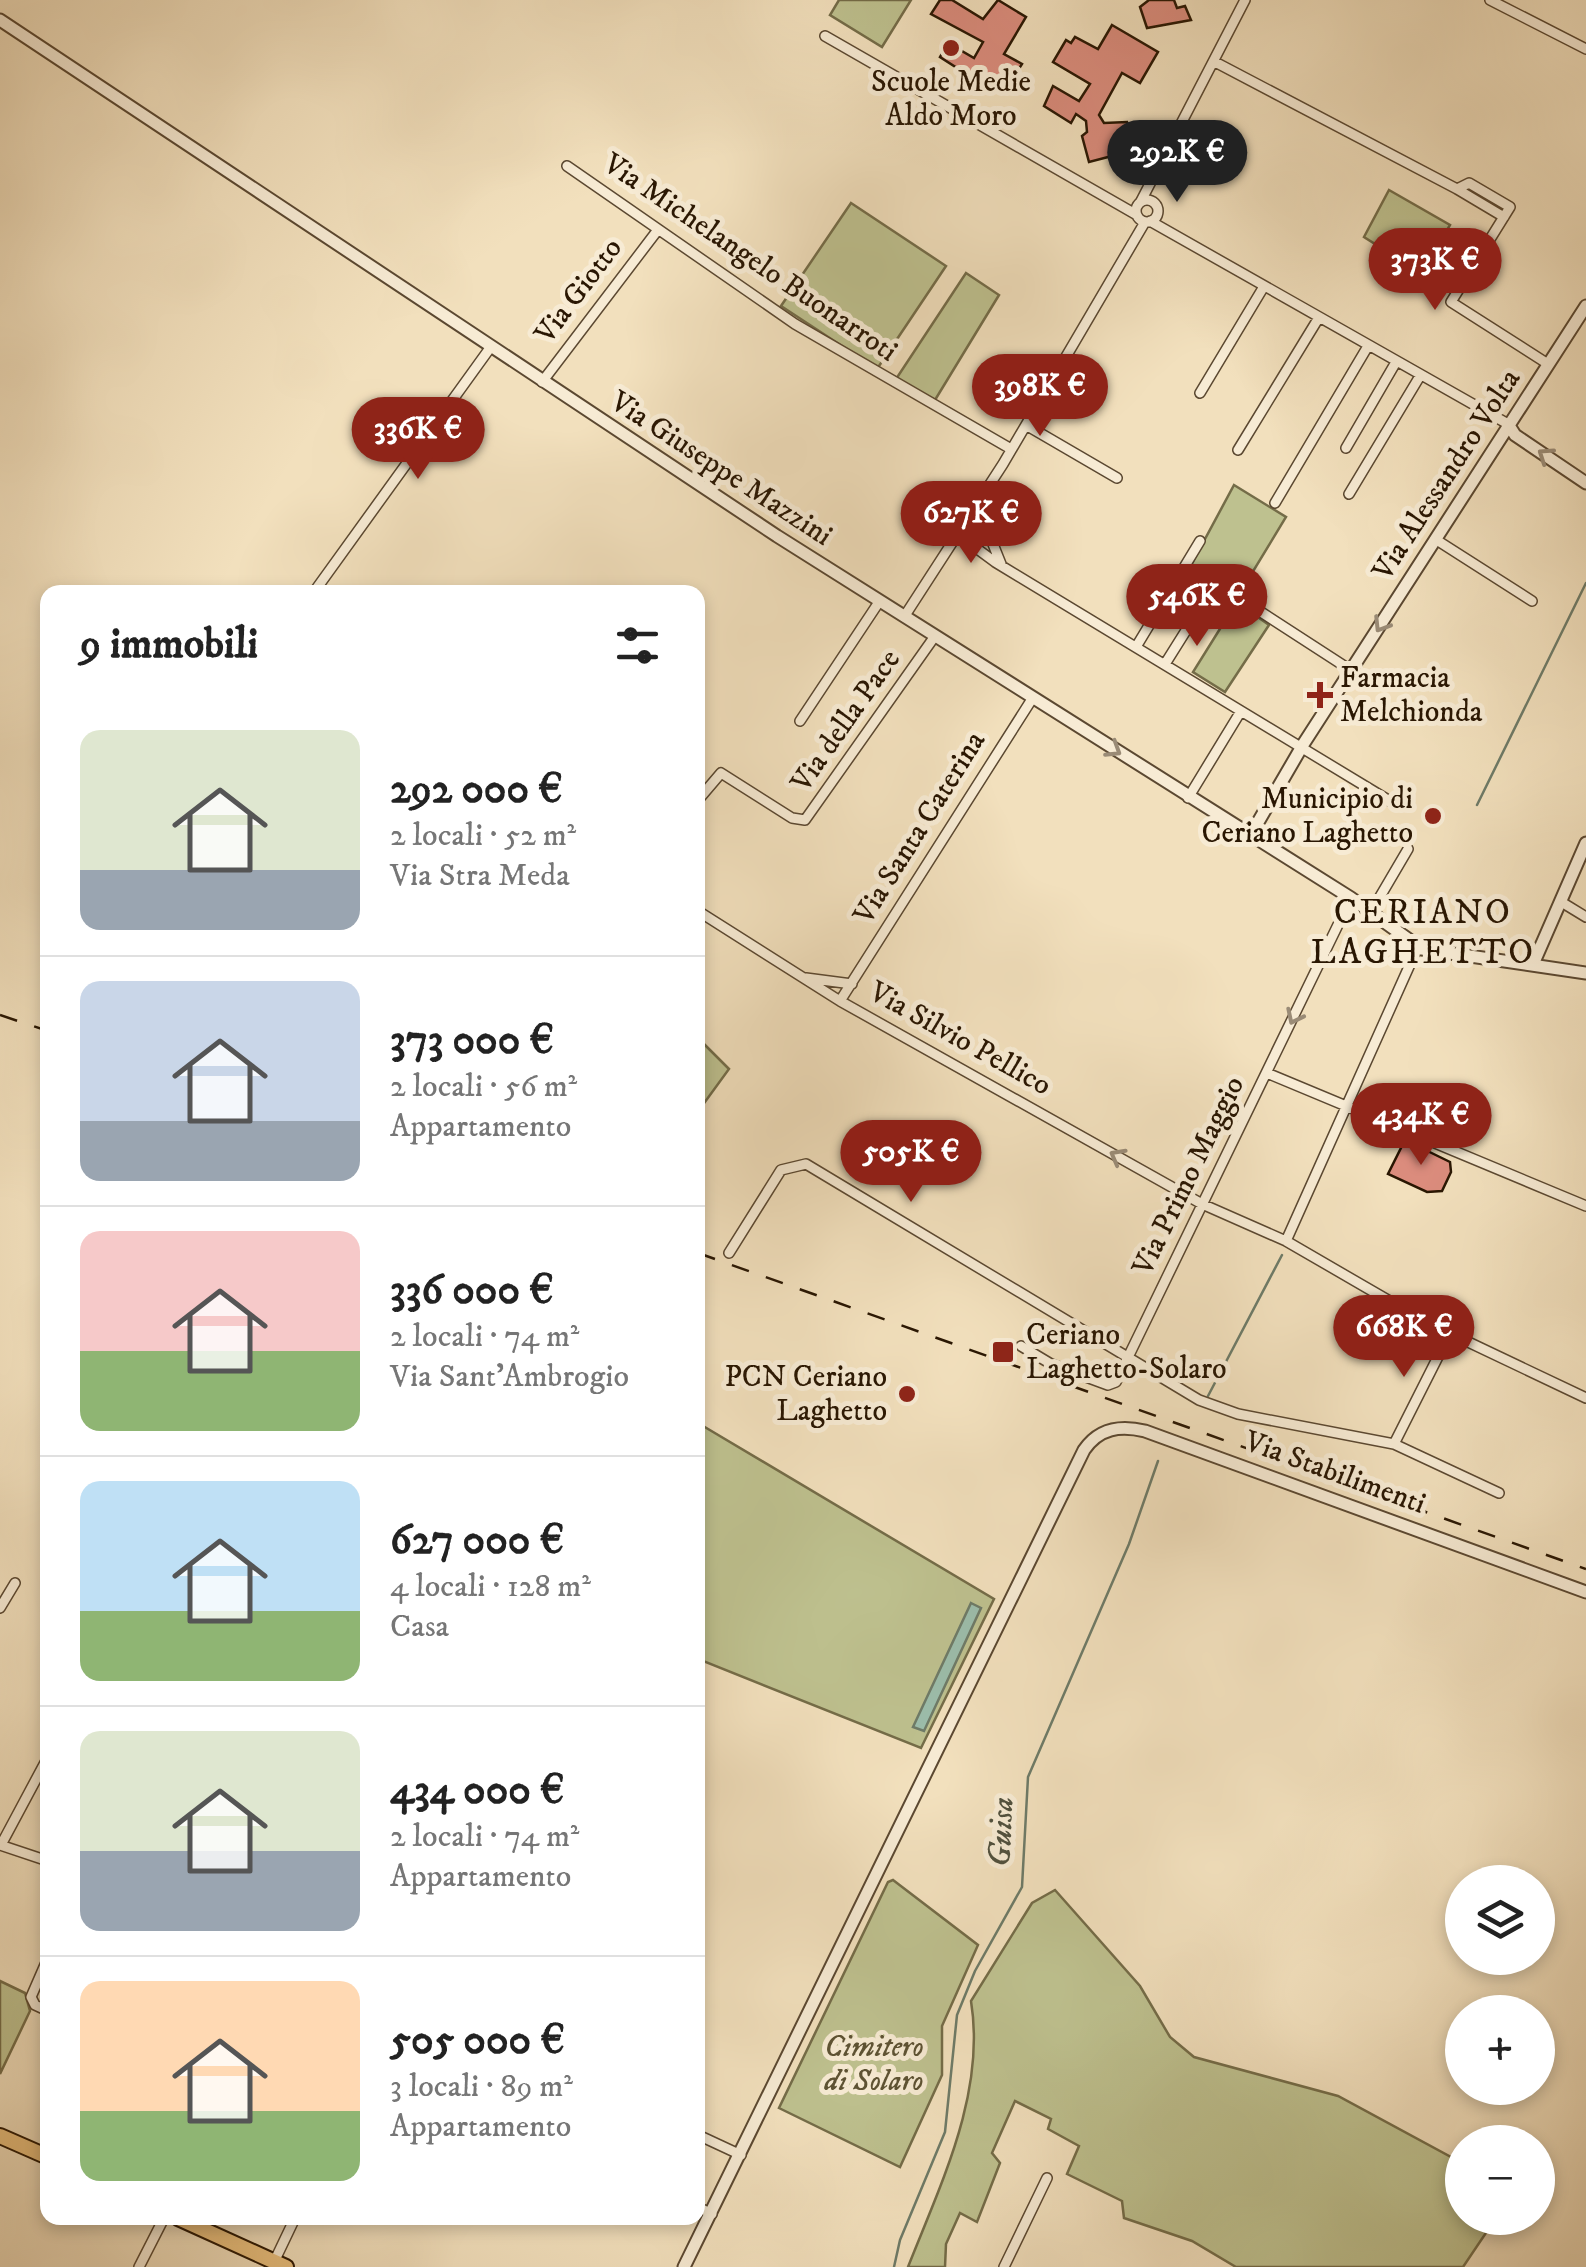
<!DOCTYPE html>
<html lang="it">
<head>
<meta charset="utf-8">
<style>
  body { margin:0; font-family:"IM FELL DW Pica",serif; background:#f6f6f6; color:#222; height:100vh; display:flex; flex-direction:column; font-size:38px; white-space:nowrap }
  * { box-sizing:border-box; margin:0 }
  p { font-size:32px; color:#767676 }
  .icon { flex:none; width:55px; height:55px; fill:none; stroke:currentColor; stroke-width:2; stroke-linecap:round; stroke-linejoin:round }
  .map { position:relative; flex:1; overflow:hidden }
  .side { position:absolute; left:40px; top:585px; width:665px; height:1640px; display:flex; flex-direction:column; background:#fff; border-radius:20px; box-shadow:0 5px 15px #0003 }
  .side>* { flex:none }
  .controls { position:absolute; left:1445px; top:1865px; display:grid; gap:20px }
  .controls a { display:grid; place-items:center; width:110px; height:110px; border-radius:50%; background:#fff; box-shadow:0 5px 15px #0003; font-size:50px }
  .price { position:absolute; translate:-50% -85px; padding:0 22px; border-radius:35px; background:#8f2418; color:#fff; font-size:32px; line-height:65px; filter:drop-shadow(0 2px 5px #0008) }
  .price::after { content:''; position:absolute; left:50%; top:60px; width:30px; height:22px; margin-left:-15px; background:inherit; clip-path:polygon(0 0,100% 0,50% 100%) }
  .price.on { background:#222; color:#fff }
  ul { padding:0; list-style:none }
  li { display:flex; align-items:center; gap:30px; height:250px; padding:0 40px }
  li+li { border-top:2px solid #e0e0e0 }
  li span { display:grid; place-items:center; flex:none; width:280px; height:200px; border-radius:20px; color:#555 }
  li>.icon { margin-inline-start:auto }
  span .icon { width:120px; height:120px; fill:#fffc; stroke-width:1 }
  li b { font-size:42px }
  h2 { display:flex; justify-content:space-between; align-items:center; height:120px; padding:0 40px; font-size:42px }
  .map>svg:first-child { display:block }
  .green { fill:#bec18f; stroke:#746c48; stroke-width:2.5 }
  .water { fill:#9cbeac; stroke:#6e7b68; stroke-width:2.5 }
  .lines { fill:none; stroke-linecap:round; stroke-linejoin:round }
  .stream { stroke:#6e7b68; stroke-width:2.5 }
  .building { fill:#db8c7d; stroke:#291602; stroke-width:2.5 }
  .minor-casing { stroke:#5b4831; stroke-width:12 }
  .tertiary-casing { stroke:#5b4831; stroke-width:15 }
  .primary-casing { stroke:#291602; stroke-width:18 }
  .minor { stroke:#f7ebd4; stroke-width:9 }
  .tertiary { stroke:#f7ebd4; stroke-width:11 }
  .primary { stroke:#e9c07e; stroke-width:14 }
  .rail { stroke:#291602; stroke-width:2.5; stroke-dasharray:18 18; stroke-linecap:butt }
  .oneway { stroke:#9a8b76 }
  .poi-dot { fill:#8f2418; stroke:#f7ebd4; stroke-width:4 }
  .labels { text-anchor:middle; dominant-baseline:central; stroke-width:10; stroke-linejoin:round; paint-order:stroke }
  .poi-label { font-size:30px; fill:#291602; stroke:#f7ebd4; text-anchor:start }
  .street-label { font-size:30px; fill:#291602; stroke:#f7ebd4 }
  .park-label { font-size:30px; font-style:italic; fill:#5d5233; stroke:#f7ebd4 }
  .water-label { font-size:32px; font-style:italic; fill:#51513e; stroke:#f7ebd4 }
  .quarter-label { font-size:35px; letter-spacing:2.5px; fill:#291602; stroke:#f7ebd4 }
</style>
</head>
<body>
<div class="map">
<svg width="1586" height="2267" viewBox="0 0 1586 2267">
  <rect width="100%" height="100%" fill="#f2e0bd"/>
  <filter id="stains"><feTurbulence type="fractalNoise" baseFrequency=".002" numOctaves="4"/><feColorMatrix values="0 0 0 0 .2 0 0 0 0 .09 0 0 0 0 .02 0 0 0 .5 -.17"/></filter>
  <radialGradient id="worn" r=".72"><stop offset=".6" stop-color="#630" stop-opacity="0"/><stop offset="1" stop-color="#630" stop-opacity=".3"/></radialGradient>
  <path class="green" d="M839,0H911L882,47L830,15Z
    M1389,190L1450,225L1436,249L1462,267L1447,282L1395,249L1391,254L1364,237Z
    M851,203L946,266L877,369L781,306Z
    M966,273L999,295L935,400L896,379Z
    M1234,485L1286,517L1235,601L1269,625L1225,692L1193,672L1223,624L1176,593Z
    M698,1038L729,1069L702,1106L698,1103Z
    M698,1423L994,1599L921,1748L698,1659Z
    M893,1880L978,1945L942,2026V2075L900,2167L779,2108L888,1882Z
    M1055,1890L1140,1986L1170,2037L1194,2057L1338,2096L1462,2163V2218H1496L1463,2267H1236L1192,2241L1124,2218L1122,2201L1067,2174L1079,2146L1048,2129L1051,2119L1015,2101L992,2153L1000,2163L977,2222L960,2213L946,2244L945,2267H908C941,2183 986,2093 971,2001L1032,1903Z
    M0,1981L25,1993L30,2011L0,2074Z"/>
  <path class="water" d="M971,1603L981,1608L924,1731L913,1727Z"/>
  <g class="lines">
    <path class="stream" d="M1477,805L1586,583
      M1208,1396L1282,1255
      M894,2267L900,2240L945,2132L957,2015L975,1971L1022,1887L1028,1777L1129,1544L1158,1461"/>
  </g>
  <path class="building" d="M940,0H952L983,19L998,0L1026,17L1004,54L1022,64L1010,83L1001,77L993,91L940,57L948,43L974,58L983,42L931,14Z
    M1149,0H1174L1177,8L1185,6L1191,20L1147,28L1140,7Z
    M1112,25L1158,52L1140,83L1122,73L1099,115L1104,123L1127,122L1135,150L1089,162L1082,136L1087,132L1086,121L1076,114L1071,123L1044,106L1053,86L1079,101L1090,84L1053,62L1066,40L1071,43L1075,37L1098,49Z
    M1405,1140L1450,1162L1451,1172L1442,1191L1427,1192L1388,1174Z"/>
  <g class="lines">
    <g class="minor-casing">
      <path id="minor" d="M1490,0L1586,49
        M825,36L1137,215
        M1215,62L1457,189
        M567,166L795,324L1011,449
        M1136 211a11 11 0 1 1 22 0a11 11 0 1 1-22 0Z
        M1141,201L1245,0
        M1504,217L1457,189L1469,183L1510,207C1491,238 1471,270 1451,302L1548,364
        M1150,221L1508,424
        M542,382L657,231
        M1200,393L1263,288
        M1026,425L1117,478
        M1346,448L1396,362
        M1238,450L1318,319
        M1349,494L1420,376
        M1275,503L1368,346
        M972,513L985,524L1001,564
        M957,534L995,562L1398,806
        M1435,539L1532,601
        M314,592L490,348
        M1241,599L1352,671
        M904,617L1003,464L1145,222
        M1136,647L1200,541
        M1165,664L1197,613
        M800,721L879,602
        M1188,798L1241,711
        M698,800L721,773L792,818L805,820L935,636
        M1563,903L1586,917
        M698,911L840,1001L1202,1204L1286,1241L1424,1321L1586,1398
        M1371,912L1408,849
        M806,978L852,984
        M840,1001L1032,699
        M1267,1073L1586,1206
        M1286,1241L1416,951L1422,949
        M729,1253L781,1170L806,1164L1199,1400L1238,1414L1394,1444L1499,1493
        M1021,1346L1051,1364L1108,1385L1116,1382L1351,898
        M1394,1444L1450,1333
        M0,1608L15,1583
        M0,1845L48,1861
        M1,1845L48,1757
        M48,1958L31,1997L35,2005L48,2011
        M47,2084L48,2083
        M698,2135L741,2155
        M698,2207L712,2214
        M274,2262L295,2218
        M139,2267L164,2218
        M1004,2267L1047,2178"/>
    </g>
    <g class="tertiary-casing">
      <path id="tertiary" d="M0,20L777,536L1351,898L1422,949L1586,973
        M1508,424L1515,435L1586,483
        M1250,836L1304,743L1586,306
        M1534,962L1586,843
        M684,2267L1084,1450C1099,1428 1120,1425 1145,1431L1586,1592"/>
    </g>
    <g class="primary-casing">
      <path id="primary" d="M0,2136L48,2157
        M178,2218L286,2267"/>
    </g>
    <use href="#minor" class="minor"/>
    <use href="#tertiary" class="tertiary"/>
    <use href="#primary" class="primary"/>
    <path class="rail" d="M0,1015L48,1031
      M698,1253L1586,1569"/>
  </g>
  <defs><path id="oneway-chevron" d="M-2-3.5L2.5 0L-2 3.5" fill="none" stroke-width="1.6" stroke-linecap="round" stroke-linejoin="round" transform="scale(2.5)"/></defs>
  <g class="oneway">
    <use href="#oneway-chevron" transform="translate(1545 455) rotate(-146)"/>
    <use href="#oneway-chevron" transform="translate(1381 625) rotate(122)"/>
    <use href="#oneway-chevron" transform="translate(1114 750) rotate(32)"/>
    <use href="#oneway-chevron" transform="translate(1294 1017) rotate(116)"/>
    <use href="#oneway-chevron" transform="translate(1117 1156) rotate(-151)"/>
  </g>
  <g class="poi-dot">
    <circle cx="951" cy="48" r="10"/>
    <path d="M1315 680h10v10h10v10h-10v10h-10v-10h-10v-10h10z"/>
    <circle cx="1433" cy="816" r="10"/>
    <rect x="991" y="1340" width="24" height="24" rx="5"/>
    <circle cx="907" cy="1394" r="10"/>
  </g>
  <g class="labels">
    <g class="poi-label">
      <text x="951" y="82" text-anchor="middle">Scuole Medie<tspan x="951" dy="34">Aldo Moro</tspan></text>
      <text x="1340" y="678">Farmacia<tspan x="1340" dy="34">Melchionda</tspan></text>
      <text x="1413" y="799" text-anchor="end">Municipio di<tspan x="1413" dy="34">Ceriano Laghetto</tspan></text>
      <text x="1026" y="1335">Ceriano<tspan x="1026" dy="34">Laghetto-Solaro</tspan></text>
      <text x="887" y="1377" text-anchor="end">PCN Ceriano<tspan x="887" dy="34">Laghetto</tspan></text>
    </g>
    <g class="street-label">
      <text transform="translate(750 258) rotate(34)">Via Michelangelo Buonarroti</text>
      <text transform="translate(579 291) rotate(-53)">Via Giotto</text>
      <text transform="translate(721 469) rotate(33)">Via Giuseppe Mazzini</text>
      <text transform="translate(1447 475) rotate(-57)">Via Alessandro Volta</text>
      <text transform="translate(846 721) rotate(-55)">Via della Pace</text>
      <text transform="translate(920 828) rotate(-58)">Via Santa Caterina</text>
      <text transform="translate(960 1039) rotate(29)">Via Silvio Pellico</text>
      <text transform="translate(1189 1176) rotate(-64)">Via Primo Maggio</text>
      <text transform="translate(1335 1473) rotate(20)">Via Stabilimenti</text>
    </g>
    <g class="park-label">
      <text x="874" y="2047">Cimitero<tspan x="874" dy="34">di Solaro</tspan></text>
    </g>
    <g class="water-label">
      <text transform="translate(1002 1832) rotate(-87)">Guisa</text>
    </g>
    <g class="quarter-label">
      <text x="1423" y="913">CERIANO<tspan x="1423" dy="40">LAGHETTO</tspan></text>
    </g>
  </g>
  <rect width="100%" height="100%" filter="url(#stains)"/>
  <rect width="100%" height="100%" fill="url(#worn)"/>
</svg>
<div class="controls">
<a><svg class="icon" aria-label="layers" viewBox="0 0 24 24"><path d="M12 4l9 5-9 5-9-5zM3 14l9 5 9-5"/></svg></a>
<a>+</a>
<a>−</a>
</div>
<b class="price on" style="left:1177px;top:205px">292K €</b>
<b class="price" style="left:1435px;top:313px">373K €</b>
<b class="price" style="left:1040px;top:439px">398K €</b>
<b class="price" style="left:418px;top:482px">336K €</b>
<b class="price" style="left:971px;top:566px">627K €</b>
<b class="price" style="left:1197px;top:649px">546K €</b>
<b class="price" style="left:1421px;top:1168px">434K €</b>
<b class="price" style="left:911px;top:1205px">505K €</b>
<b class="price" style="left:1404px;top:1380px">668K €</b>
<section class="side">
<h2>9 immobili<svg class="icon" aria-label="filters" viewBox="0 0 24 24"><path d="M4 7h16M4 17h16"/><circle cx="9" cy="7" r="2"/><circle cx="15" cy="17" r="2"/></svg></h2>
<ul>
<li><span style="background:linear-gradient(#dfe7d0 70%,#9aa5b1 0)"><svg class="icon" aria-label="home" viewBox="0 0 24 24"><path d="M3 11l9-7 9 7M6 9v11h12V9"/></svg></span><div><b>292 000 €</b><p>2 locali · 52 m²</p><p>Via Stra Meda</p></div></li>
<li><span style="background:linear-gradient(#c9d6e8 70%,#9aa5b1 0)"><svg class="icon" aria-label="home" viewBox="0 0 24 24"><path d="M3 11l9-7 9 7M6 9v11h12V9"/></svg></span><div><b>373 000 €</b><p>2 locali · 56 m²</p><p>Appartamento</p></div></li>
<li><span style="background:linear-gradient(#f6c9c9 60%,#8fb573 0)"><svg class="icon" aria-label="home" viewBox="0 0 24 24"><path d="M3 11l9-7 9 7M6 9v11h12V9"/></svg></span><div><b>336 000 €</b><p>2 locali · 74 m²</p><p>Via Sant'Ambrogio</p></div></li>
<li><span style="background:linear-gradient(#bfe0f5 65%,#8fb573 0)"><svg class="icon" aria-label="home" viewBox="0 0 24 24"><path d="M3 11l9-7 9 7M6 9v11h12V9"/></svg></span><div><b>627 000 €</b><p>4 locali · 128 m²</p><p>Casa</p></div></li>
<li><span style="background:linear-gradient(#dfe7d0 60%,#9aa5b1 0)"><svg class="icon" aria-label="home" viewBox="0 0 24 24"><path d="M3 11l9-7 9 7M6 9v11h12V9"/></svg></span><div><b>434 000 €</b><p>2 locali · 74 m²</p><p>Appartamento</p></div></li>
<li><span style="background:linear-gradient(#ffd9b3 65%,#8fb573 0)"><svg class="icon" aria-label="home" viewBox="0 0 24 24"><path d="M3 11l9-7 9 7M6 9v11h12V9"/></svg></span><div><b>505 000 €</b><p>3 locali · 89 m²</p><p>Appartamento</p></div></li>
</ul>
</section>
</div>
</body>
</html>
